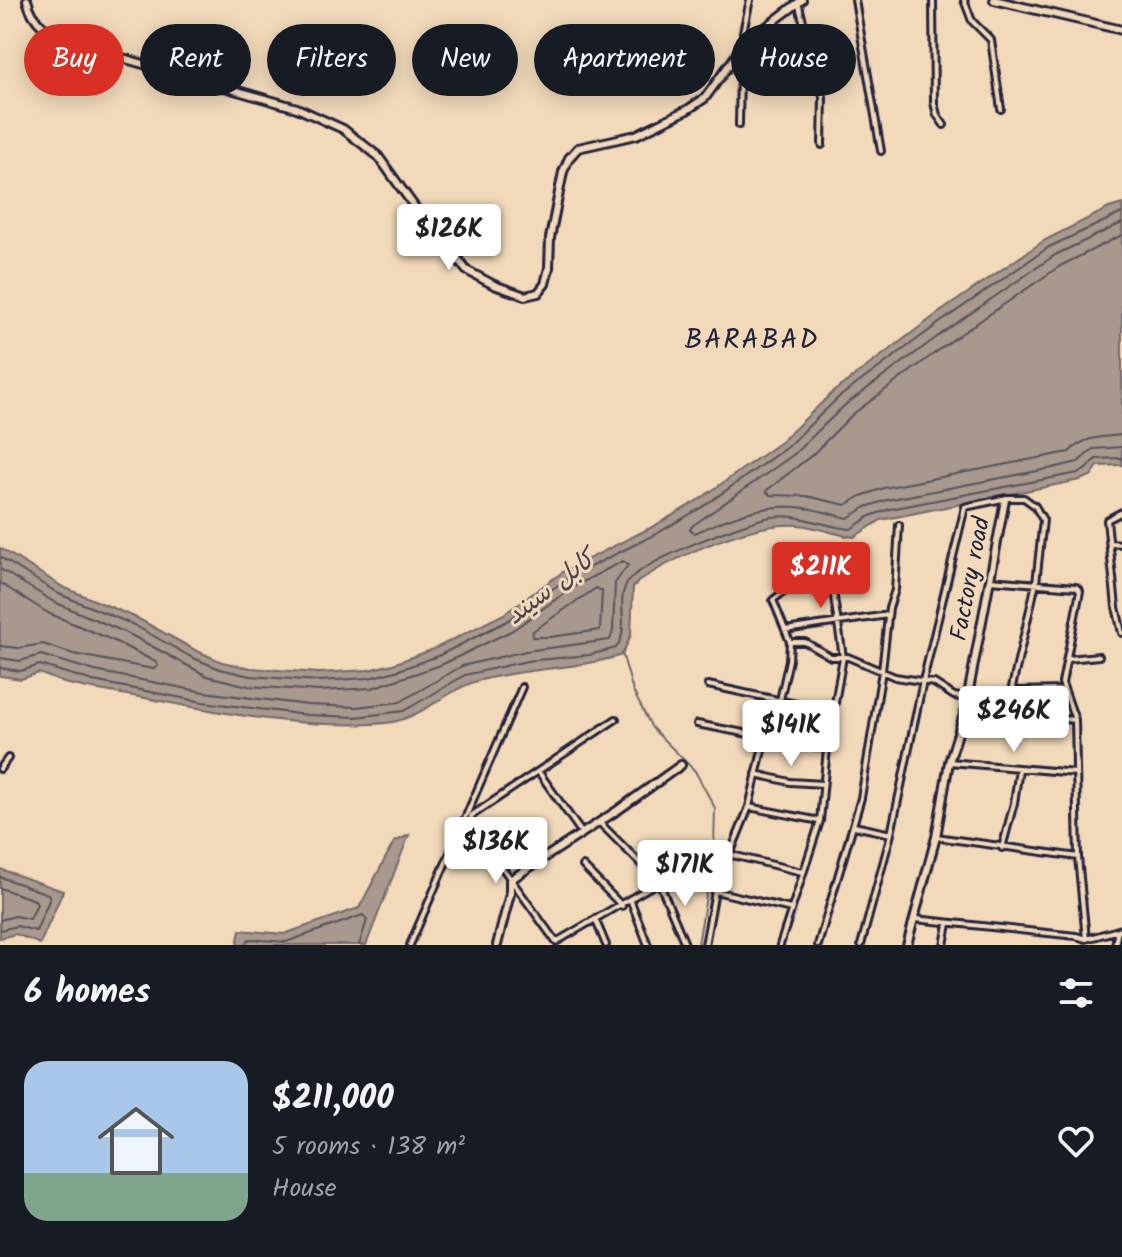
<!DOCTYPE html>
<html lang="en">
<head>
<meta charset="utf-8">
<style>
  body { margin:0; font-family:Kalam,"Playpen Sans Arabic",sans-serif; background:#242831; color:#f1f3f6; height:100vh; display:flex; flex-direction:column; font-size:30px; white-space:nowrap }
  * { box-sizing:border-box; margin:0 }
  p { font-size:26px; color:#9ea1a6 }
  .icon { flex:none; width:44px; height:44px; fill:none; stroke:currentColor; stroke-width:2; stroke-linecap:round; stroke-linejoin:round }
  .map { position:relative; height:945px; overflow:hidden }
  .sheet { display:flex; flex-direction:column; background:#171b24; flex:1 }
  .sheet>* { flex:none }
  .hud { position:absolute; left:24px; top:24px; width:1074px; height:72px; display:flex; gap:16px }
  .price { position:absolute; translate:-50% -68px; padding:0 18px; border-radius:8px; background:#fff; color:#222; font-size:26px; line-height:52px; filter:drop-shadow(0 2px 4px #0008) }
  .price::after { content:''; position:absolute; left:50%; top:48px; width:24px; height:18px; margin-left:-12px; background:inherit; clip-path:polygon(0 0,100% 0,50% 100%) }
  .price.selected { background:#d93025; color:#fff }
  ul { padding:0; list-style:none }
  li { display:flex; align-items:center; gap:24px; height:200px; padding:0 24px }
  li+li { border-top:2px solid #363941 }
  li span { display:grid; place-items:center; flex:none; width:224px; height:160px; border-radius:24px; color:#555 }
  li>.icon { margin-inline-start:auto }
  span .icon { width:96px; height:96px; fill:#fffc; stroke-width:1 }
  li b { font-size:34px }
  h2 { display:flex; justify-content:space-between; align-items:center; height:96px; padding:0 24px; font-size:34px }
  .pill { padding:0 28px; border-radius:36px; background:#171b24; box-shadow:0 4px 20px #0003; font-size:28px; line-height:72px }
  .pill.selected { background:#d93025; color:#fff }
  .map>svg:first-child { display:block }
  .water { fill:#a8988d; stroke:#72696c; stroke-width:2 }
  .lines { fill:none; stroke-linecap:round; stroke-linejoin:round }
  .shore { stroke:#58515c; stroke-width:2 }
  .stream { stroke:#72696c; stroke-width:2 }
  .street-casing { stroke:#22223b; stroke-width:10 }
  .secondary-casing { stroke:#22223b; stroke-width:12 }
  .street { stroke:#f2d9ba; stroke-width:4 }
  .secondary { stroke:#f2d9ba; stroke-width:6 }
  .labels { text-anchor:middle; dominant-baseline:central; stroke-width:6; stroke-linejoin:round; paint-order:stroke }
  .street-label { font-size:24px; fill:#22223b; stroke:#f2d9ba }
  .water-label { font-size:26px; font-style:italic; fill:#4a4554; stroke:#f2d9ba }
  .quarter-label { font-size:28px; letter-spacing:2px; fill:#22223b; stroke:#f2d9ba }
</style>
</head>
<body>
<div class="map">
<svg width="1122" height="945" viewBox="0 0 1122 945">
  <rect width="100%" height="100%" fill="#f2d9ba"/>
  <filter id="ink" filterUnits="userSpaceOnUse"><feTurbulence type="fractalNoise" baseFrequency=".0125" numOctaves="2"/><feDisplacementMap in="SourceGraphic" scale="16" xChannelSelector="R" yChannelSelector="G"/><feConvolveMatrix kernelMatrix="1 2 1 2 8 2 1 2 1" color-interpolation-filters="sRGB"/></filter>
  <g filter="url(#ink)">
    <path class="water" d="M1122,204V465L1098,466L1091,476L1080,480L881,520L854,537C835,535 818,527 799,525C753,521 679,555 640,580L633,587L631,635L622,655C578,669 530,668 485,679C450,686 427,715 393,722C371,726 348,724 326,724C247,721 170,701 92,689L64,683L39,673L21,679L0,676V548L63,587L137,618L195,650L222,662L251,668L319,673L368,670L393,664L434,649L504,614L564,571L654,526L700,499L782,441L833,392L937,314L1045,240L1109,208Z
      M409,835L366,945H237L240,930L284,934L359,908L394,842Z
      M0,869L63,891L40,944L16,934L0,938Z"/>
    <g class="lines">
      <path class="shore" d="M1122,223L1055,255L948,329L845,405L793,455L692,526L690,530L695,533C730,517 766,502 805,508C820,510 834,515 848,518L866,507L887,500L1053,468L1078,462L1093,449L1122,447
        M1122,235L1060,266L955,338L853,414L812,455L766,491L770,495L806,496L846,505L861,496L884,488L1069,452C1086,436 1100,437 1122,435
        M0,557L59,594L134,625L191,657L220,669L250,676L319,681L369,678L396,671L438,656L507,621L568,578L658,533L704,506L787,447L838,398L942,321L1049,247L1122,213
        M0,569L54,602L129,634L207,676L248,686L319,691L372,688L441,665L513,630L573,587L623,561L628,565L615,583L613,631L610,640L526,651L462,666L400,702L356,707L308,705L204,692L95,671L41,655L20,661L0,658
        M0,583L48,613L112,640L156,662L158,666L153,669L73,654L43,644L18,648L0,646
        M596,588L602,591L600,630L550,637H532L533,631Z
        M0,668L21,671L40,665L93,681L203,702L307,715L356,717L404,711L465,675L527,661L589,655L616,648C631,628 615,602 627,583C638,563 747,520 772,517C800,513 824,527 851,529L870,516L890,509L1078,473L1085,470L1096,459L1122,458
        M0,877L48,894L50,898L36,931L17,926L0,930
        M0,888L35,900L37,904L30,919L15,916L0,920
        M245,945L249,939L286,942L363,915L367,920L359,945"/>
      <path class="stream" d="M622,653L633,691L652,728L695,771L715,808L714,847L698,945"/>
      <g class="street-casing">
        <path id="street" d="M855,0L881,151
          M933,0L934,103L937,115L944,125
          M964,0L972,21L991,40L1001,109
          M798,2L823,97L822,145
          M739,125L740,72L747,49L743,32L750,0
          M1122,512L1107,520L1116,607L1122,633
          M1111,543L1122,544
          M990,580L1076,587L1080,591L1062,683L1075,720L1078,857L1086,939
          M785,630L888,615
          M790,642H805L831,657H848L895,677L934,683L954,696L967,698
          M1068,659L1099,656
          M708,685L833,712
          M966,711L1075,720
          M616,719L471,816L473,827L556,942L698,859
          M697,724L827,749
          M949,762L1076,773
          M0,769L8,758
          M538,771L581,832
          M756,774L790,782L823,784
          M749,807L820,821
          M599,822L659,882L685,944
          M854,826L891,834
          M936,837L1078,857
          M1002,848L1014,803L1019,769
          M732,855L802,872
          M583,866L622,906
          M715,891L791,909
          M630,899L648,945
          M915,919L1076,936L1086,939L1122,929
          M596,921L606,945
          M410,945L522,687
          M705,945L715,891L749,807L765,737L780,700L789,660L790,642L773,600L828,558L843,657L827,749L820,821L780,945
          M818,945L861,798L882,671L889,608L895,590L899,525
          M861,945L891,834L923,681L965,507L1007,498H1024L1035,506L1043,520L1036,583L1012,687L1016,691L1063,690
          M944,945L948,924
          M1115,945L1118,930"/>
      </g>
      <g class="secondary-casing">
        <path id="secondary" d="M27,0C33,24 49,33 70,43L297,108L343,129L378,156L424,220L447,244L466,270L494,285L525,296L538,293L545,284L549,268L550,238L563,172L569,158L578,148L636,135L687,110L705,98L745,43L802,0
          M994,0L1122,30
          M497,945L510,894V880L618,810L681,765
          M907,945L936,837L949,762L965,711L1005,500"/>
      </g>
      <use href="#street" class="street"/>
      <use href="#secondary" class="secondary"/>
    </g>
  </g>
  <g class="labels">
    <g class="street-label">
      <text transform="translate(971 579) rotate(-79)">Factory road</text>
    </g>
    <g class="water-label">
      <text transform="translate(551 588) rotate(-37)">کابل سيند</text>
    </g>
    <g class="quarter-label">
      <text x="752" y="340">BARABAD</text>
    </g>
  </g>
</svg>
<b class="price" style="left:449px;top:272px">$126K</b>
<b class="price selected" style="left:821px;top:610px">$211K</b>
<b class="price" style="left:1014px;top:754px">$246K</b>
<b class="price" style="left:791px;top:768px">$141K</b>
<b class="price" style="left:496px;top:885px">$136K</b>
<b class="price" style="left:685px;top:908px">$171K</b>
<div class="hud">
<a class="pill selected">Buy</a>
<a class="pill">Rent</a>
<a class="pill">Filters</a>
<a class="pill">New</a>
<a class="pill">Apartment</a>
<a class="pill">House</a>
</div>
</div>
<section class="sheet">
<h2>6 homes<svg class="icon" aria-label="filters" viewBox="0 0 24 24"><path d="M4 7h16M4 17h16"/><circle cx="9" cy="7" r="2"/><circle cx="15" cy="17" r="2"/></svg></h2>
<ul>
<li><span style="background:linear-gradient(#a9c7e8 70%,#7fa58c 0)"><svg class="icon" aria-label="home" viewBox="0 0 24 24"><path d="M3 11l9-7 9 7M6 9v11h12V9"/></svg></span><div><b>$211,000</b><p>5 rooms · 138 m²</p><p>House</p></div><svg class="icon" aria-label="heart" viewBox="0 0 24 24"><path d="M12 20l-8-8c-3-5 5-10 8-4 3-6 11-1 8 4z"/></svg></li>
</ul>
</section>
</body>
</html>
